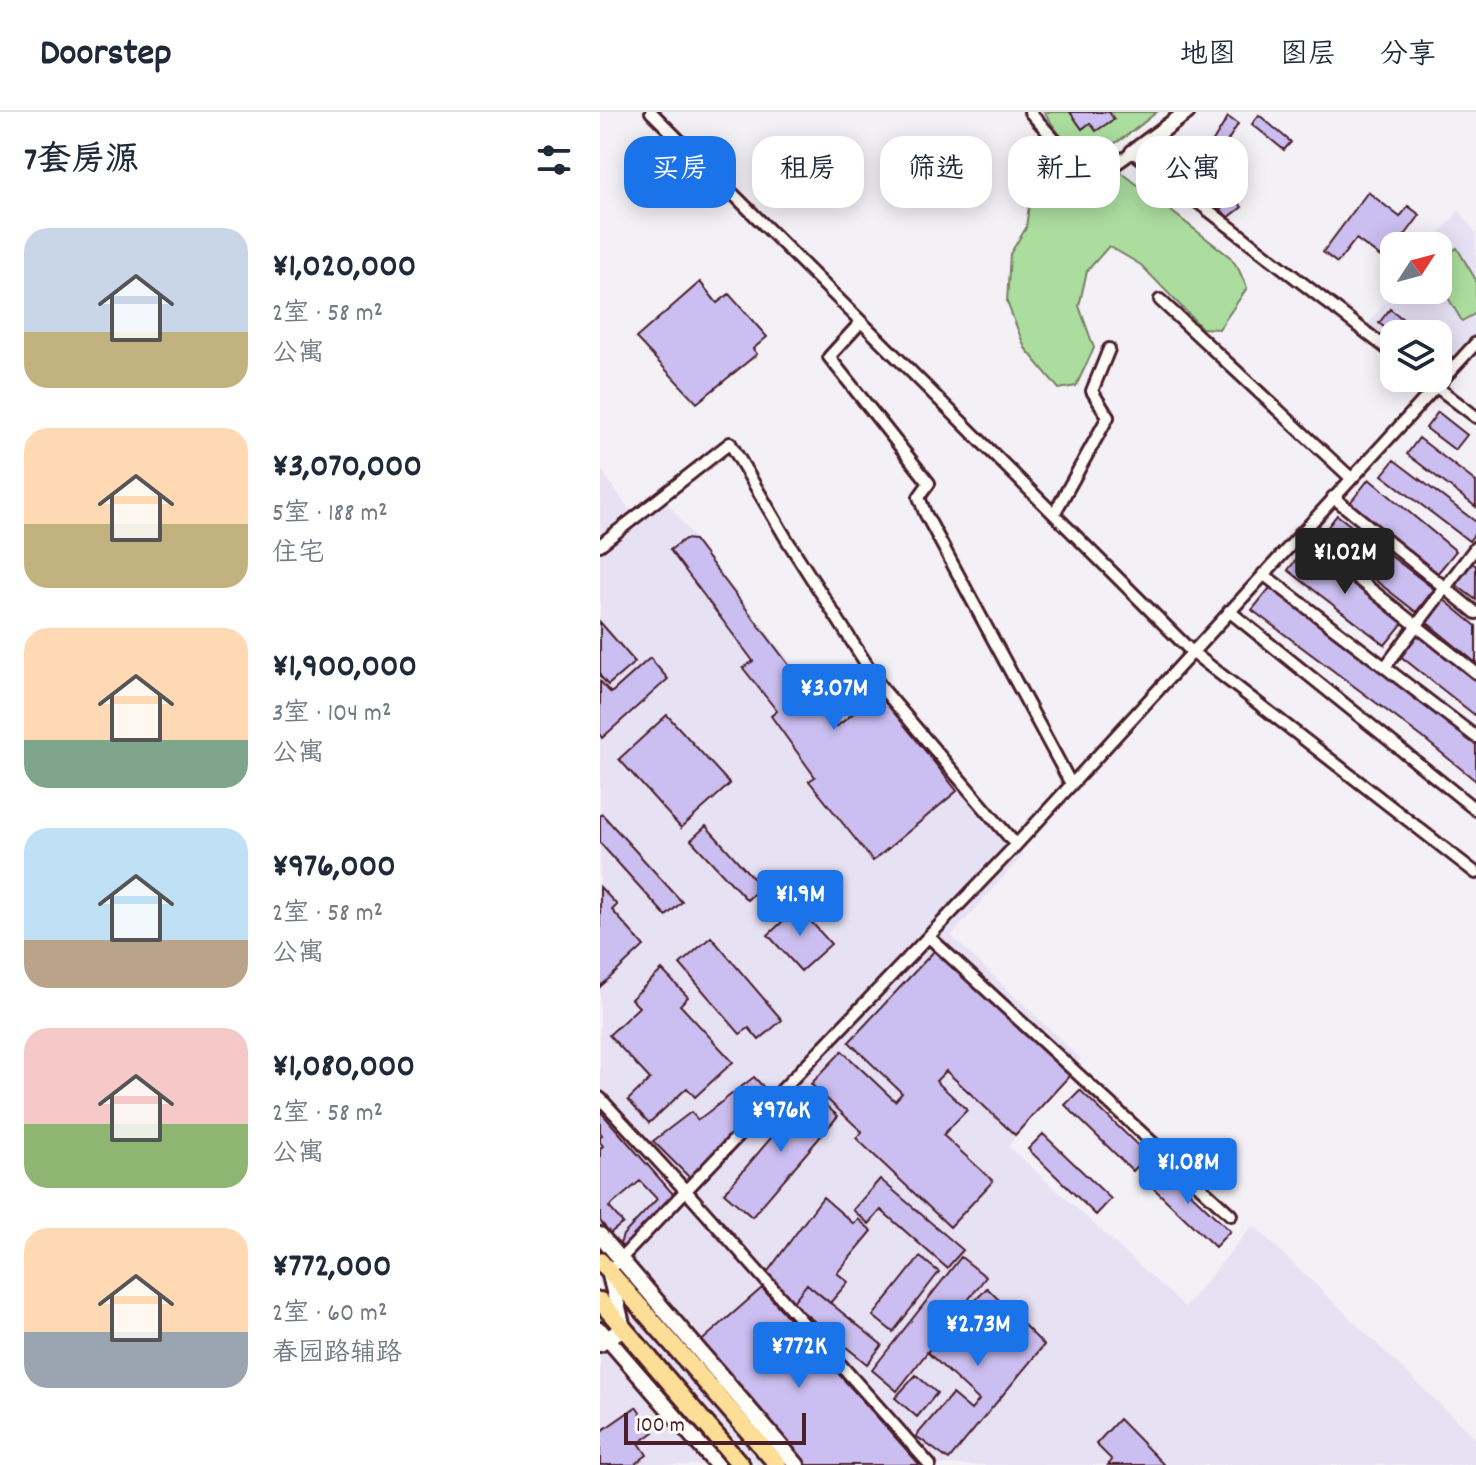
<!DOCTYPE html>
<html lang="zh">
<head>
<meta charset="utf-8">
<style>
  body { margin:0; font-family:Dekko,"LXGW WenKai TC",sans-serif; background:#f2f2f3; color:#1f2937; height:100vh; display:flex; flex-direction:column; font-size:30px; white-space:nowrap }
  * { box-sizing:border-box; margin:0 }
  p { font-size:26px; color:#747a83 }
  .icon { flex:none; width:44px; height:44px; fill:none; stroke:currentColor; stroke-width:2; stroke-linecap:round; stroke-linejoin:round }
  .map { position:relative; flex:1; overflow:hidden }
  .panel { display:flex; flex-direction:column; background:#fff; width:600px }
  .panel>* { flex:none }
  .guide { position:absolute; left:24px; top:24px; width:732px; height:72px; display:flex; gap:16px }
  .needle { width:52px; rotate:54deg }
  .controls { position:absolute; left:780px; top:120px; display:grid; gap:16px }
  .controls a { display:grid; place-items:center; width:72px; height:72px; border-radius:16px; background:#fff; box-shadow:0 4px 20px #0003; font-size:40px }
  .scale { position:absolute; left:24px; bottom:20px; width:182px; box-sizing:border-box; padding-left:8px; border:4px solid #4a1f2b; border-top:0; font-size:22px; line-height:28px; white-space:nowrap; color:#4a1f2b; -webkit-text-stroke:6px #fdfcf7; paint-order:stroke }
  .price { position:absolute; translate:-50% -68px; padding:0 18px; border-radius:8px; background:#1a73e8; color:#fff; font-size:26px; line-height:52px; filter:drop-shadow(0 2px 4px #0008) }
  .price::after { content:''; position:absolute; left:50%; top:48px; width:24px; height:18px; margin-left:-12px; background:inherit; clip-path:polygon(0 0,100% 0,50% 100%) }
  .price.on { background:#222; color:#fff }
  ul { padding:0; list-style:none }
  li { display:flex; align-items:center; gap:24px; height:200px; padding:0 24px }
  li span { display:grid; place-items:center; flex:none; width:224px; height:160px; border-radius:24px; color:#555 }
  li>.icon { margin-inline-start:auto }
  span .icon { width:96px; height:96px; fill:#fffc; stroke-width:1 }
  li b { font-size:34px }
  h2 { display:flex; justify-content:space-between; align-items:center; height:96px; padding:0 24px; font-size:34px }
  .pill { padding:0 28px; border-radius:24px; background:#fff; box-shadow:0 4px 20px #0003; font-size:28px; line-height:72px }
  .pill.on { background:#1a73e8; color:#fff }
  header { display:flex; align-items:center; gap:48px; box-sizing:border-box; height:112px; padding:0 40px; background:#fff; border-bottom:2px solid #e0e1e3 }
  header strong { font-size:38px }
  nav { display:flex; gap:44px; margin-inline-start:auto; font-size:28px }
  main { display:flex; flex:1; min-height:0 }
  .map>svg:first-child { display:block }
  .built { fill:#e7e1f4 }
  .green { fill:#abdd9f; stroke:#7a7e65; stroke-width:2 }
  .building { fill:#cbbef0; stroke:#4a1f2b; stroke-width:2 }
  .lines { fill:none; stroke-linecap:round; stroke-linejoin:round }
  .street-casing { stroke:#4a1f2b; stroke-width:16 }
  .secondary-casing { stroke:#4a1f2b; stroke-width:20 }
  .primary-casing { stroke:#4a1f2b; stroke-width:22 }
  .street { stroke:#fdfcf7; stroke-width:10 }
  .secondary { stroke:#fdfcf7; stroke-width:14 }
  .primary { stroke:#fcde96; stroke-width:16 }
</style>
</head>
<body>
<header>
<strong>Doorstep</strong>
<nav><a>地图</a><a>图层</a><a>分享</a></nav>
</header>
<main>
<section class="panel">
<h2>7套房源<svg class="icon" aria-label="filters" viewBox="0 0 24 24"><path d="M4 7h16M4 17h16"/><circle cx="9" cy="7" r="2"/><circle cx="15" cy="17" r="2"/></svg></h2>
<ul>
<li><span style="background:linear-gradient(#c9d6e8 65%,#c2b280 0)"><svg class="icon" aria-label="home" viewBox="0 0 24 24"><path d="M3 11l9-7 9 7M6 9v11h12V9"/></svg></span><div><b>¥1,020,000</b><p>2室 · 58 m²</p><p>公寓</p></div></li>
<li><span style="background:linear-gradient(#ffd9b3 60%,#c2b280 0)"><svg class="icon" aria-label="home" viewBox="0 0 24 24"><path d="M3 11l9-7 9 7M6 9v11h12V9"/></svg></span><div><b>¥3,070,000</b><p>5室 · 188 m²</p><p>住宅</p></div></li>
<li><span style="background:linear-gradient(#ffd9b3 70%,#7fa58c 0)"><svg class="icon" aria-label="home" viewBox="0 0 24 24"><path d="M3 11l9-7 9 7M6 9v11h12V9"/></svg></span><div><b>¥1,900,000</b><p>3室 · 104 m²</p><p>公寓</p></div></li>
<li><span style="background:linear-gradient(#bfe0f5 70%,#b9a48a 0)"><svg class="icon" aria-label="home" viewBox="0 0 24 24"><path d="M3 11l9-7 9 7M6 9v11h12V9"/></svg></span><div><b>¥976,000</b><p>2室 · 58 m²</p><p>公寓</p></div></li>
<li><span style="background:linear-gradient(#f6c9c9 60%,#8fb573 0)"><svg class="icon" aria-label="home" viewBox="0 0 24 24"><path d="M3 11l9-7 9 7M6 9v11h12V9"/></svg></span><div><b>¥1,080,000</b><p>2室 · 58 m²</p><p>公寓</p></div></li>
<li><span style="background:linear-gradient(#ffd9b3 65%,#9aa5b1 0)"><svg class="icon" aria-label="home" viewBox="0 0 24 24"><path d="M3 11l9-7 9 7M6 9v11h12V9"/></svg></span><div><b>¥772,000</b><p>2室 · 60 m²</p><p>春园路辅路</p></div></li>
</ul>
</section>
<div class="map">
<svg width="876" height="1353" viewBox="0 0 876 1353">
  <rect width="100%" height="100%" fill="#f3f0f6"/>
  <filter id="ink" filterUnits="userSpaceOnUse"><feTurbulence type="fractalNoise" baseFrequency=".0125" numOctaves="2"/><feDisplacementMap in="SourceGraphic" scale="16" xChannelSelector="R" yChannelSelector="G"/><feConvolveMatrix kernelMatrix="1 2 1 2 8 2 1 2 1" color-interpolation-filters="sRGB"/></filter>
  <g filter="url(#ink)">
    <path class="built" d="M859,98L876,121V231L835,274L825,266H838V222H794V242L763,218L795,178H838V134H830Z
      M0,356L35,406L0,433Z
      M66,389L236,609L281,575L423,743L351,824L481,947L408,1034L585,1195L653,1113L876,1327V1353H157L0,1172V439Z
      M8,1227L114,1353H0V1232Z"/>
    <path class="green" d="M444,0H557C534,17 496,57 468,31C458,23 451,10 444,0Z
      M521,60L630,145L638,156L647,176L619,217L602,216L541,153L509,134L487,159L479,194L494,236L476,274L459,277L425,236L407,190L410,142L426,116L430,85L444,67H460L499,75Z
      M857,136L876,168V201L862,209L838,169V148Z"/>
    <path class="building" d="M470,0H509L514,7L496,19L490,11L482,17Z
      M659,3L691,30L684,38L652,12Z
      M628,5L638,12L611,56L642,95L628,106L594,63L606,54L601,49Z
      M768,80L800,105L808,94L820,103L797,134H794V138L786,149L756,127L737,151L723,140Z
      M100,170L117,191L129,182L167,225L153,237L157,242L97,291L36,226Z
      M790,197L822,222L794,223L779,211Z
      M838,234L854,246L843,260L838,256Z
      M838,300L867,323L855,338L826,316Z
      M819,326L876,370V395L807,342Z
      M794,348L876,410V420L869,429L782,363Z
      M769,367L856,439L837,462L750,391Z
      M737,403L834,477L816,500L720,425Z
      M85,427L94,428L236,615L279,581L357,679L273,749L209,669L215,665L171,604L177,599L143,556L153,549L70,438Z
      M706,435L803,511L785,533L688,458Z
      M871,450L876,454V488L855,472Z
      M673,472L876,631V669L822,625L652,498Z
      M843,487L876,514V551L825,509Z
      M0,510L35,550L8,573L0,564Z
      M817,521L876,568V604L799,543Z
      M50,546L68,567L2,626L0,623V569L11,581Z
      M67,603L130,672L81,716L19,647Z
      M2,702L82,790L66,804L0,731V704Z
      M106,714L161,775L147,788L91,728Z
      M0,775L17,793L12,798L44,834L0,875Z
      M201,792L210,801L206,804L231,832L201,859L168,823Z
      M111,825L182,908L159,928L149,916L140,922L80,852Z
      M337,836L471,962L415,1023L346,959L336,969L367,998L343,1023L393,1069L350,1115L256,1026L262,1020L211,972L242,939L295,989L302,981L249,930Z
      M62,858L88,885L80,893L133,950L95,985L87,976L49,1011L28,988L50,967L9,923L39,895L31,887Z
      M154,965L171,983L91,1067L53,1029L91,1000L98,1008Z
      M480,978L548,1043L533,1059L465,993Z
      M210,980L238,1004L152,1105L124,1081Z
      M0,999L74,1083L23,1136L20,1132L23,1123L57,1087L40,1069L9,1095L23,1111L10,1121L0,1109V1037L3,1034L0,1030V1024L2,1023L0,1020Z
      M443,1022L511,1087L496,1103L428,1037Z
      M562,1054L630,1119L615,1135L547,1070Z
      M280,1067L363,1138L347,1156L281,1098L269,1112L253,1098Z
      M223,1085L254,1112L258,1107L272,1119L237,1161L248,1170L230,1191L207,1172L192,1191L166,1162Z
      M320,1145L339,1160L293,1220L273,1204Z
      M361,1145L386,1165L297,1279L272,1258Z
      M207,1172L282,1233L267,1252L192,1191Z
      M162,1176L320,1353H201L98,1232Z
      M387,1176L444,1233L349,1348L316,1324L352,1282L371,1298L379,1288L327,1240Z
      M316,1263L337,1281L317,1305L295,1286Z
      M36,1295L54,1320L39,1331L47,1343L36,1351L37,1353H0V1320Z
      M519,1307L564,1353H508L512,1348L496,1332Z"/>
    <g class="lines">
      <g class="street-casing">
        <path id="street" d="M51,0L592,540L876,761
          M430,0L468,43L499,64L533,40L794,242
          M560,188L751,366
          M261,210L229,245L329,371L319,385L325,401L471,672
          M825,266L876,305
          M733,385L876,501
          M454,402L508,305L492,279L509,237
          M700,421L876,561
          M0,433L130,331L187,428L281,575L416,733
          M663,462L876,625
          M629,499L876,698
          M785,555L876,435
          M329,825L631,1103
          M0,986L86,1079L330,1353
          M9,1159L416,733L876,231"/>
      </g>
      <g class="secondary-casing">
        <path id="secondary" d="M533,40L587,0
          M0,1123L197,1353
          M0,1218L117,1353
          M0,1232L23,1216L9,1159"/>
      </g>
      <g class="primary-casing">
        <path id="primary" d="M0,1149L178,1353
          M0,1189L141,1353"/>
      </g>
      <use href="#street" class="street"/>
      <use href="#secondary" class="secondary"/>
      <use href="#primary" class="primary"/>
    </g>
  </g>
</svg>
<div class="controls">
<a><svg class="needle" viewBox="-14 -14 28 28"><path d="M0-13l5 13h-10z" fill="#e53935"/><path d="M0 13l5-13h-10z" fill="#747a83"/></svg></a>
<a><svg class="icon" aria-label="layers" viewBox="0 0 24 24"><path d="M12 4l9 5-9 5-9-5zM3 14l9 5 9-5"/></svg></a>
</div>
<div class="scale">100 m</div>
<b class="price on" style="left:745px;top:484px">¥1.02M</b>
<b class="price" style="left:234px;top:620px">¥3.07M</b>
<b class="price" style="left:200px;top:826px">¥1.9M</b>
<b class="price" style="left:181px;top:1042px">¥976K</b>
<b class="price" style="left:588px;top:1094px">¥1.08M</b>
<b class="price" style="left:378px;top:1256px">¥2.73M</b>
<b class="price" style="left:199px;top:1278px">¥772K</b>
<div class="guide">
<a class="pill on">买房</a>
<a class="pill">租房</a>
<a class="pill">筛选</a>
<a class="pill">新上</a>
<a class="pill">公寓</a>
</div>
</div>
</main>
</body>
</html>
